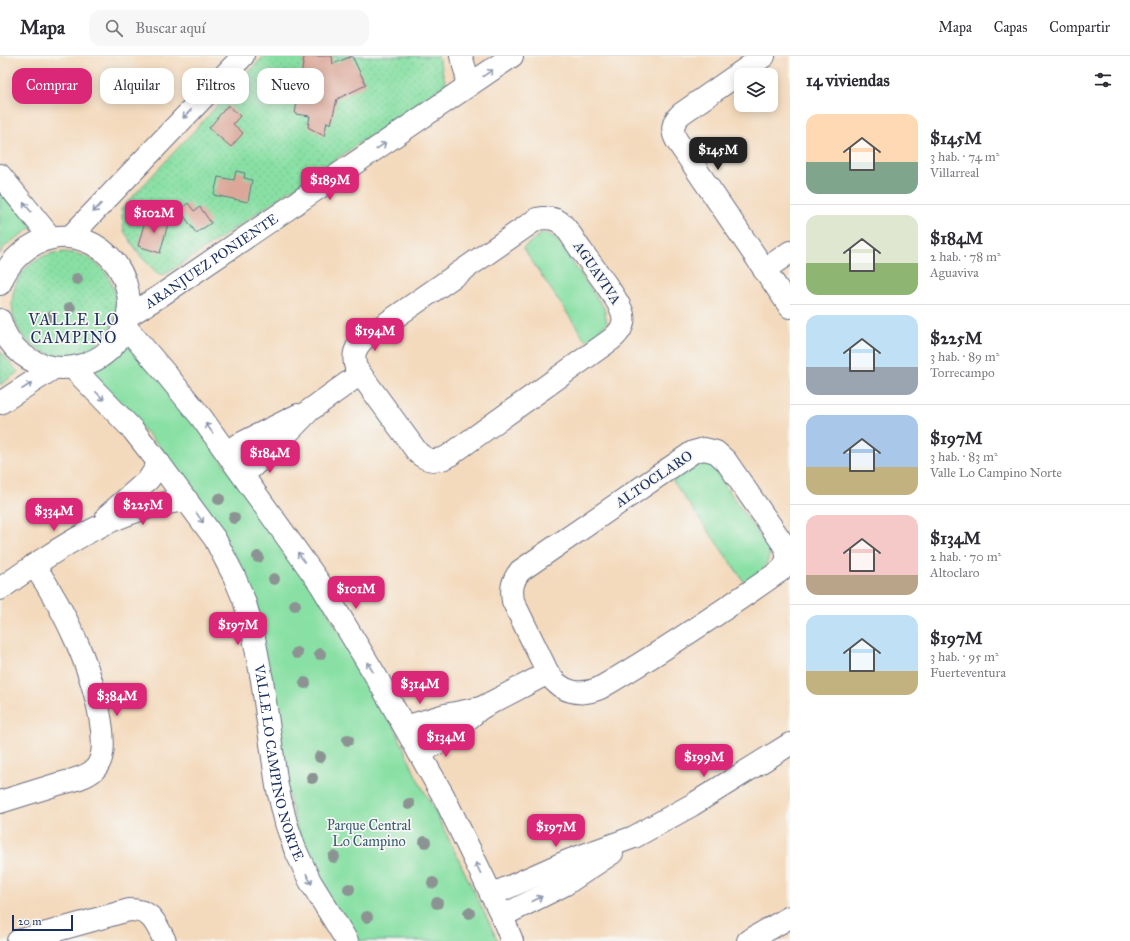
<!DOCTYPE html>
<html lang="es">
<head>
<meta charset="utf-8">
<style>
  body { margin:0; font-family:"IM FELL Great Primer",serif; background:#f7f7f7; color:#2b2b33; height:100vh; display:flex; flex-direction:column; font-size:15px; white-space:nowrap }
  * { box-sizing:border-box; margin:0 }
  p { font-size:13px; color:#7c7c81 }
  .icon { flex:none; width:22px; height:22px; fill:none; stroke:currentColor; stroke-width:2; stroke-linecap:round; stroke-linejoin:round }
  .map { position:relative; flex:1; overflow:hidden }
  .panel { display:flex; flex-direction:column; background:#fff; width:340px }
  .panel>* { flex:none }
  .hud { position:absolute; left:12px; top:12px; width:380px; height:36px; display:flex; gap:8px }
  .tools { position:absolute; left:734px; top:12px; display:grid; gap:8px }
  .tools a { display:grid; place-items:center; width:44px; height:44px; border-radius:8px; background:#fff; box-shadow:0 2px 10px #0003; font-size:20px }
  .scale { position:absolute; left:12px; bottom:10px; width:61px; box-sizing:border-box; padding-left:4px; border:2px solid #1b2f5e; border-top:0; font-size:11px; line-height:14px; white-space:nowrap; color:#1b2f5e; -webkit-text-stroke:3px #f6f6f2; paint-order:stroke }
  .price { position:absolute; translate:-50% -34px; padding:0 9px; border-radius:8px; background:#db2777; color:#fff; font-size:13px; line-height:26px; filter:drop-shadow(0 1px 2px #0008) }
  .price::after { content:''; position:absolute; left:50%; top:24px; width:12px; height:9px; margin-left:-6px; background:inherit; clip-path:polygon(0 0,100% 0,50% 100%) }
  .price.on { background:#222; color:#fff }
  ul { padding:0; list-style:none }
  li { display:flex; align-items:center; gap:12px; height:100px; padding:0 16px }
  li+li { border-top:1px solid #e1e1e2 }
  li span { display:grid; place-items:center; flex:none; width:112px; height:80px; border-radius:12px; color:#555 }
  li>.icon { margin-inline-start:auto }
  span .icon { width:48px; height:48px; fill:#fffc; stroke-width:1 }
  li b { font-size:17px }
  h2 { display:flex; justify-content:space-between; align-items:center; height:48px; padding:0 16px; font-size:17px }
  .chip { padding:0 14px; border-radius:12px; background:#fff; box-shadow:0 2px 10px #0003; font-size:14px; line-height:36px }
  .chip.on { background:#db2777; color:#fff }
  header { display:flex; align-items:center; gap:24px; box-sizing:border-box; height:56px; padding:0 20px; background:#fff; border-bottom:1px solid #e1e1e2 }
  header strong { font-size:19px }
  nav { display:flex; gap:22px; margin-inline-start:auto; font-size:14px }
  .search { width:280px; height:36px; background:#f7f7f7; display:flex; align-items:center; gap:10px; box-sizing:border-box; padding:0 14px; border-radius:12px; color:#7c7c81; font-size:15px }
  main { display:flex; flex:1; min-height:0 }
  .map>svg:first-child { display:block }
  .grass { fill:url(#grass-dots); stroke:#528881 }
  .park { fill:#89e0a4; stroke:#528881 }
  .building { fill:#dca799 }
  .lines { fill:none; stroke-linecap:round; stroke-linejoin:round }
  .minor-casing { stroke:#676b7f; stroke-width:24 }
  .minor { stroke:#fff; stroke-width:22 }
  .tree { fill:#8c9493 }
  .oneway { stroke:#8d97ae }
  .labels { text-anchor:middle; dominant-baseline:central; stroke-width:3.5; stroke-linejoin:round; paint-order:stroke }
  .street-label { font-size:14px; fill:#1b2f5e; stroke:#f6f6f2 }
  .park-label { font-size:14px; fill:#365b70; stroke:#f6f6f2 }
  .quarter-label { font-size:16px; letter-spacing:1px; fill:#1b2f5e; stroke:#f6f6f2 }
</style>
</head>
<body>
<header>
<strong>Mapa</strong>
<div class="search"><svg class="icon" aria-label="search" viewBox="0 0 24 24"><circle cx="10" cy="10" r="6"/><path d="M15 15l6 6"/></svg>Buscar aquí</div>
<nav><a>Mapa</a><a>Capas</a><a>Compartir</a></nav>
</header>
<main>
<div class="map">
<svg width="790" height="885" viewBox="0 0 790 885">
  <defs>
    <pattern id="grass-dots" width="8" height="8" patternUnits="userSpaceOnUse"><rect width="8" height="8" fill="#89e0a4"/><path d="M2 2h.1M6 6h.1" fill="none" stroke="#76c090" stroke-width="1.8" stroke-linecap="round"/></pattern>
  </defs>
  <rect width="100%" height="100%" fill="#f6f6f2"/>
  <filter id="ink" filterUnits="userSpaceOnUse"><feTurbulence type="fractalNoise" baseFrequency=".025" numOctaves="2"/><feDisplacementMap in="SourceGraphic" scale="8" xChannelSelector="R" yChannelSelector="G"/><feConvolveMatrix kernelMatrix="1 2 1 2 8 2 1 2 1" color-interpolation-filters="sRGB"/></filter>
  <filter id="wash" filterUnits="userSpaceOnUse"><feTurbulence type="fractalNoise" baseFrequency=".012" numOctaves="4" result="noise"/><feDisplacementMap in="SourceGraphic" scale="16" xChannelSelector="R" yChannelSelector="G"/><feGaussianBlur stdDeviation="0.9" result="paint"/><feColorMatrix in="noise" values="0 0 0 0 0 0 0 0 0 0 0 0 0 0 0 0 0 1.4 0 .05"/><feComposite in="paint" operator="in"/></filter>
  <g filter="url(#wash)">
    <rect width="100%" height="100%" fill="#f4dabd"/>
    <path class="grass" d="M264,0H438L446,28L219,183L164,219L158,218L142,202L124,175L121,153Z
      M12 248a52 52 0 1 1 104 0a52 52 0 1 1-104 0Z
      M0,295L18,316L0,329Z"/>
    <path class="park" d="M0,133L34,170L5,190L0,198Z
      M541,178H548L556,183L604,252L607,267L595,279L586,285L523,192Z
      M132,279L314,533L395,672L415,718L436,757L498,885H357L305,804L223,478L200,443L161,392L88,316Z
      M699,405L711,409L770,495C767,514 760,516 745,527L670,421Z"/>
    <g id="blocks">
      <path class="building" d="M311,0H332L333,8L352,0L366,29L337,43L331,68L327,66L324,80L308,71L310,60L295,58L304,1Z
        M228,49L240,60L233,68L243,77L231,91L209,72Z
        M236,115L245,117L244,122L252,124L248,146L214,139L218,121L234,124Z
        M188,147L194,155L200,151L211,167L196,177L180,154Z
        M151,158L169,164L160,197L138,190L144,168L148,169Z"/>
    </g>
  </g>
  <g filter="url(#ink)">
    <use href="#blocks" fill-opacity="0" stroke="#676b7f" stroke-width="1"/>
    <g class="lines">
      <g class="minor-casing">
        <g id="minor">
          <path d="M461,0L467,20L465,32"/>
          <path d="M764,0L681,58C672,66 671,75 677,85L790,251"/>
          <path d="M0,119L51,182"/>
          <path d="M544,162C551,162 558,163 563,169C570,176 575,186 581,194C590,207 621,246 623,259C625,269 620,276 612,283L447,401C435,406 427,405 418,397L356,312C352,299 355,291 365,282L531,167L537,163Z"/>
          <path d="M70,181L243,0"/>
          <path d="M764,214L790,196"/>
          <path d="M0,228C19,177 82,163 116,208C123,218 128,232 129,245C130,322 21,338 0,264"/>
          <path id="s1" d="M128,260L160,240L512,0"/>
          <path d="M125,270L166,318L201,361L321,529L377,622L444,741L502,860L512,885"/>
          <path id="s2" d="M73,312L133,374L159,407L215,483L234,520L244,544L252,571L262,624L277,730L286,767L295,793L310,825L347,885"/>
          <path d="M0,347L54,312"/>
          <path d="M704,393L716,396L726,405L784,489C789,500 788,507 780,515C721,556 662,596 600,632C580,641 560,636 548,617L513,545C511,533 512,525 520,515L693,396Z"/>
          <path d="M226,395L298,359"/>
          <path d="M243,419L274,391L310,354L360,318"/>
          <path d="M107,460L149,423L159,407"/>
          <path d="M0,533C57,493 116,451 187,444"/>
          <path d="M405,671L445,659L481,652"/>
          <path d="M419,697L439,686L453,676L481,652L548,617"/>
          <path d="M0,746C19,740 39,734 58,728C70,725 85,722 94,714C105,703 103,687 102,674C95,617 66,556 34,509"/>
          <path d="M491,839L570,804L634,781L692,749L790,688"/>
          <path d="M502,860L564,829L612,797"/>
          <path d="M18,885L129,854C153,854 155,867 165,885"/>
          <path d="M748,885L790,861"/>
        </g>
      </g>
      <use href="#minor" class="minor"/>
    </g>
    <g class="tree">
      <circle cx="77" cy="223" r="6"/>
      <circle cx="70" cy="252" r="6"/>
      <circle cx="51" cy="261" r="6"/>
      <circle cx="219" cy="443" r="6"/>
      <circle cx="234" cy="462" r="6"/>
      <circle cx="258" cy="501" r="6"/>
      <circle cx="274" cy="523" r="6"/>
      <circle cx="295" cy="549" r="6"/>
      <circle cx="297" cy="597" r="6"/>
      <circle cx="320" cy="598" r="6"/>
      <circle cx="305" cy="627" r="6"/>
      <circle cx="348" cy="684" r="6"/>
      <circle cx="320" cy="701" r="6"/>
      <circle cx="312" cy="722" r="6"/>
      <circle cx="409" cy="748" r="6"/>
      <circle cx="425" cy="786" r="6"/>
      <circle cx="334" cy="801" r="6"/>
      <circle cx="433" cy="827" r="6"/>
      <circle cx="349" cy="833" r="6"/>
      <circle cx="437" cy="847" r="6"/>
      <circle cx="469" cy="857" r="6"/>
      <circle cx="367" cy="861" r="6"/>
    </g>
    <defs><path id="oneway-shaft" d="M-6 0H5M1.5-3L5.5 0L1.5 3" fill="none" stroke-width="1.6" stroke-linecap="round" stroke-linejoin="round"/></defs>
    <g class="oneway">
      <use href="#oneway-shaft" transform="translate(488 17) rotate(-34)"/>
      <use href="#oneway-shaft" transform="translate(187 58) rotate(134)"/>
      <use href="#oneway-shaft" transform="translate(381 90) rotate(-34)"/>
      <use href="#oneway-shaft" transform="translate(27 151) rotate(-130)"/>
      <use href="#oneway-shaft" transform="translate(97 152) rotate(133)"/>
      <use href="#oneway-shaft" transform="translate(27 330) rotate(-33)"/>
      <use href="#oneway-shaft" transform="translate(100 340) rotate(46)"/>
      <use href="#oneway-shaft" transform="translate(209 372) rotate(-127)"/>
      <use href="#oneway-shaft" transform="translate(200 462) rotate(55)"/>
      <use href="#oneway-shaft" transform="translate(301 501) rotate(-125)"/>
      <use href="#oneway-shaft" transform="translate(370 611) rotate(-121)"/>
      <use href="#oneway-shaft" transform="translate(478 812) rotate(-116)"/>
      <use href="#oneway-shaft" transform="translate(309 823) rotate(62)"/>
      <use href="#oneway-shaft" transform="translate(537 843) rotate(-27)"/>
    </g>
  </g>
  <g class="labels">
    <g class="street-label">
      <text stroke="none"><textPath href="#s1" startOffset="100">ARANJUEZ PONIENTE</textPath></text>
      <text transform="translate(597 217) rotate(56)">AGUAVIVA</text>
      <text transform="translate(654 423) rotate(-34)">ALTOCLARO</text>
      <text stroke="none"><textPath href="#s2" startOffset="457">VALLE LO CAMPINO NORTE</textPath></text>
    </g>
    <g class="park-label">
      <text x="369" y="769">Parque Central<tspan x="369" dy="16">Lo Campino</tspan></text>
    </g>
    <g class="quarter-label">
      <text x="74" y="263">VALLE LO<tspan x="74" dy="18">CAMPINO</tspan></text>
    </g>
  </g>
</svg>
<div class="tools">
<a><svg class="icon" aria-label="layers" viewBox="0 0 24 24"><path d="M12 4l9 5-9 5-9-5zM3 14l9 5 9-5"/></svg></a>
</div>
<div class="scale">20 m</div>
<b class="price on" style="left:718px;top:115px">$145M</b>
<b class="price" style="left:330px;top:145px">$189M</b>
<b class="price" style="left:154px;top:178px">$102M</b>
<b class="price" style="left:375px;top:296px">$194M</b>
<b class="price" style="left:270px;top:418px">$184M</b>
<b class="price" style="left:143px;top:470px">$225M</b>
<b class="price" style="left:54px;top:476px">$334M</b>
<b class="price" style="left:356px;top:554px">$101M</b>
<b class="price" style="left:238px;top:590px">$197M</b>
<b class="price" style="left:420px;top:649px">$314M</b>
<b class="price" style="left:117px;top:661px">$384M</b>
<b class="price" style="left:446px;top:702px">$134M</b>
<b class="price" style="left:704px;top:722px">$199M</b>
<b class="price" style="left:556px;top:792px">$197M</b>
<div class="hud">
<a class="chip on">Comprar</a>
<a class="chip">Alquilar</a>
<a class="chip">Filtros</a>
<a class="chip">Nuevo</a>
</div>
</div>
<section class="panel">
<h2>14 viviendas<svg class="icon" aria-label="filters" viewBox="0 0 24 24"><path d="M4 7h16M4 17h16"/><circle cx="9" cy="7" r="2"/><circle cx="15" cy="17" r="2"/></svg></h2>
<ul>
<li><span style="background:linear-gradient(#ffd9b3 60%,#7fa58c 0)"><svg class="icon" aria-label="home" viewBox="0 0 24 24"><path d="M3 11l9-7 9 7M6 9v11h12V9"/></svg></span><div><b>$145M</b><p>3 hab. · 74 m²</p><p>Villarreal</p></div></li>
<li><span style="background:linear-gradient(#dfe7d0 60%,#8fb573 0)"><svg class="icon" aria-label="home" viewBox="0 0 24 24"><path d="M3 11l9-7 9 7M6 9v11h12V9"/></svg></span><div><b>$184M</b><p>2 hab. · 78 m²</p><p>Aguaviva</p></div></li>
<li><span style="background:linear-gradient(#bfe0f5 65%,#9aa5b1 0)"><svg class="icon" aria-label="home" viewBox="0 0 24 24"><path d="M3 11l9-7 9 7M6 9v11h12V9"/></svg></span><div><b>$225M</b><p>3 hab. · 89 m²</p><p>Torrecampo</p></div></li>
<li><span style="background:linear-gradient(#a9c7e8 65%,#c2b280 0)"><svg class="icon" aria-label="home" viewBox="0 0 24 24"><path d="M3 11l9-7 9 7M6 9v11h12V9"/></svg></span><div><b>$197M</b><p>3 hab. · 83 m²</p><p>Valle Lo Campino Norte</p></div></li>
<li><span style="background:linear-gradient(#f6c9c9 75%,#b9a48a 0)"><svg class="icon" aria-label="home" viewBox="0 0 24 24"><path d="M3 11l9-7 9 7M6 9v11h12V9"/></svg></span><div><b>$134M</b><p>2 hab. · 70 m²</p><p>Altoclaro</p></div></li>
<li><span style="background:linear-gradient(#bfe0f5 70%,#c2b280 0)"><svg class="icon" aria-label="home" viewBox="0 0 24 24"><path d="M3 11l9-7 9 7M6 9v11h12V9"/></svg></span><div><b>$197M</b><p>3 hab. · 95 m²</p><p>Fuerteventura</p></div></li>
</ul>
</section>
</main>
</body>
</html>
